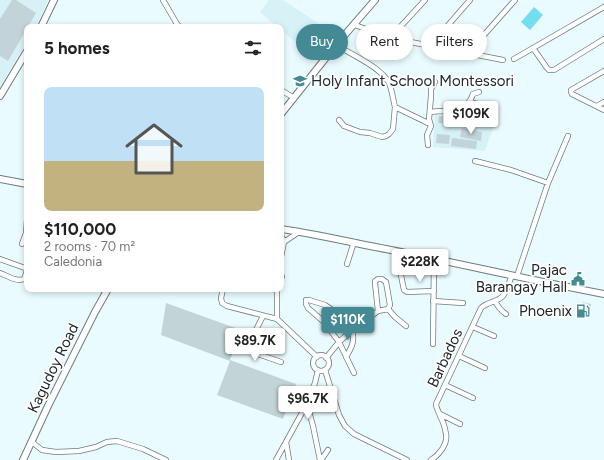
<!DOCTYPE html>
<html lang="en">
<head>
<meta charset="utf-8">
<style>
  body { margin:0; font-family:Figtree,sans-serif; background:#f2f2f2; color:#222; height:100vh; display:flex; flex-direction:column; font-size:15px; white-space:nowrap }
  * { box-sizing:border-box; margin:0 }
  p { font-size:13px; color:#767676 }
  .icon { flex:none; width:22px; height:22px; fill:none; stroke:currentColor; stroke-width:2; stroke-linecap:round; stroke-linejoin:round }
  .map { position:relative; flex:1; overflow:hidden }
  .panel { position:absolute; left:24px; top:24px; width:260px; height:268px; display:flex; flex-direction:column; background:#fff; border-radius:8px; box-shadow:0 2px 6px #0003 }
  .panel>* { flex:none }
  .guide { position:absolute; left:296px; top:24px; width:248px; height:36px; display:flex; gap:8px }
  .price { position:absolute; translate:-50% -34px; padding:0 9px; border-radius:4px; background:#fff; color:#222; font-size:13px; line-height:26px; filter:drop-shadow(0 1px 2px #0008) }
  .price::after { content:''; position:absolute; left:50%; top:24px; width:12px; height:9px; margin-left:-6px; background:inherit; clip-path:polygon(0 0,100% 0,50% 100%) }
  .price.current { background:#448a95; color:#fff }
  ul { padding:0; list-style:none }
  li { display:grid; align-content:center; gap:8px; height:212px; padding:0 20px }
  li+li { border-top:1px solid #e0e0e0 }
  li span { display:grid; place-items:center; height:124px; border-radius:8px; color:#555 }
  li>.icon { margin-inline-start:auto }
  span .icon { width:72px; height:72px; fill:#fffc; stroke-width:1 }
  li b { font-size:17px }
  h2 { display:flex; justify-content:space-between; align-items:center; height:48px; padding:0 20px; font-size:17px }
  .pill { padding:0 14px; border-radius:18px; background:#fff; box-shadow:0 2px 6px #0003; font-size:14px; line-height:36px }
  .pill.current { background:#448a95; color:#fff }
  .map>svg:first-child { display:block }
  .built { fill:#d6f2f7 }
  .green { fill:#71dfef }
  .building { fill:#c2d4d7 }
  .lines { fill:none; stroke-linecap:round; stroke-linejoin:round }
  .street-casing { stroke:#6c7c7f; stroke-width:6 }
  .secondary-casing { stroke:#6c7c7f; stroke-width:8 }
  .street { stroke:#fff; stroke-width:4.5 }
  .secondary { stroke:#fff; stroke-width:6 }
  .labels { text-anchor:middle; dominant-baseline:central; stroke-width:3.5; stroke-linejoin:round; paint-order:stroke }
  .poi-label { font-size:15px; fill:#202728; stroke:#fff; text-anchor:end }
  .street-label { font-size:15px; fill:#202728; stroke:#fff }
</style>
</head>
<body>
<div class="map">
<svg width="604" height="460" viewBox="0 0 604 460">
  <rect width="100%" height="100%" fill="#e9fbfe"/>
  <path class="built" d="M0,0H48L36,27H27V42L0,87Z
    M269,0H283L339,37L319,62L281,30V27H277L260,12Z
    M435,115L497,117L485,151L433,147Z"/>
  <path class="green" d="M534,7L543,15L530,30L521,22Z"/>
  <path class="building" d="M12,0H16L36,13L8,61L0,56V19Z
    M393,43L403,45L401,52L391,49Z
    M439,116L454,117V124L438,123Z
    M457,117L473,119L472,127L456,125Z
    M462,128L482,132L481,141L460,137Z
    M437,134L450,135L449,144L436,143Z
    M452,138L477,141L476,149L451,146Z
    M576,273L582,274L579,285L573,283Z
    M583,302L591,304L588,317L580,315Z
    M166,303L241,330L230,360L296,384L283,419L217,395L230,361L161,335Z"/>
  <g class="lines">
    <g class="street-casing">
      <path id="street" d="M163,0L177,24L180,27
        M355,25L390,38L503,60
        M390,38L425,0
        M336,45C351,54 382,68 389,83C392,90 393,99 395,107L430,124
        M430,46L470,0
        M533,48L547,68L549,70H554L604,39
        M468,53L515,0
        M514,59L604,7
        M604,71L571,90V92L572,94L604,110
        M281,90L294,98
        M470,102L481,105
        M597,106L604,102
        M430,112L440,111L450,112H454C460,104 462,108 468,103C471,100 472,97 473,94L479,92
        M339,120L344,126L360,132L370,133L382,137L386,136L389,134L393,129L395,107
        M428,145L427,135L431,126L429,119L431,96V89L435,82
        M475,161L511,170L548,183
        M281,235L284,242L281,257
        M284,242L299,232
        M22,244L26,233L27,219
        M396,251L404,290L407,292L434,291
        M0,259L25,268L27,271L24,279C16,282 8,276 0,273
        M347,264L354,242
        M281,274L282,277L281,278
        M517,276L548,183L568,136
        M378,279H382L386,282L390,305L388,309L378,311L375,283V281Z
        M223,289L221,298L222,303L227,306L277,319
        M277,289V319
        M306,300H309L325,305L331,309V312L324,322L308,308L306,304Z
        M433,301L463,303
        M495,301C498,307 500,310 506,314
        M388,309L395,317L406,326
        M263,316L249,344V349L252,352L281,362
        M277,319L317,357
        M324,322L339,342L354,373
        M473,327L494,336
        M433,344L434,259
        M313 363a8 8 0 1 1 16 0a8 8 0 1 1-16 0Z
        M459,356L485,368
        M346,357C352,347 355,341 352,330
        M326,358L339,342L352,330L378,311
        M325,370L339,415L345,426L354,434L407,460
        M445,385L473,398
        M307,404L313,426L320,460
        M440,414L460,424
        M32,442L42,450L56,452L79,451L96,447L107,442L117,441L143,449L166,460
        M286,442L289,460
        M276,460L303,411L315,383L318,370
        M321,460L328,450
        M431,460C439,455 448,444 446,434C445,428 443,421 440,416C439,411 436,409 436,404L481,308C487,302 496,302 502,297C507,292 509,282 512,275"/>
    </g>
    <g class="secondary-casing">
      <path id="secondary" d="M41,27L54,0
        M0,96L27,51
        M281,114L336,45L375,0
        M0,179L27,184
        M281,229C309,233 337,239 365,245C445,260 524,279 604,294
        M23,460L48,406L95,312L108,289"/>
    </g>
    <use href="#street" class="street"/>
    <use href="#secondary" class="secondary"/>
  </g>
  <defs>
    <g id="school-bare" transform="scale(1.08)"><path d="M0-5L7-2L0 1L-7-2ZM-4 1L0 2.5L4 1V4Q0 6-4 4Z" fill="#448a95" stroke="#fff" stroke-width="2.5" paint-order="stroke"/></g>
    <g id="civic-bare" transform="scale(1.08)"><path d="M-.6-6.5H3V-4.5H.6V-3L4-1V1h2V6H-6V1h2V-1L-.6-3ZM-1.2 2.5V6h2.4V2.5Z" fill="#448a95" stroke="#fff" stroke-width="2.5" paint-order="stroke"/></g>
    <g id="fuel-bare" transform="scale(1.08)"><path d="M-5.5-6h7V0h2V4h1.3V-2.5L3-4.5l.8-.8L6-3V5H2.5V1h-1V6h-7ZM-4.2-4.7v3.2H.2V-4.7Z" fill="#448a95" stroke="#fff" stroke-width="2.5" paint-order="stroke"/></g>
  </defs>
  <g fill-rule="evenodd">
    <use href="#school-bare" x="300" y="81"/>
    <use href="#civic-bare" x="578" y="279"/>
    <use href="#fuel-bare" x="583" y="311"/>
  </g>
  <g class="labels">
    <g class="poi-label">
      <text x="311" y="81" text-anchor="start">Holy Infant School Montessori</text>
      <text x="567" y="270">Pajac<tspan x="567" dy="17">Barangay Hall</tspan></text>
      <text x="572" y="311">Phoenix</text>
    </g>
    <g class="street-label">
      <text transform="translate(445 358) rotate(-65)">Barbados</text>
      <text transform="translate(53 368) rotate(-64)">Kagudoy Road</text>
    </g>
  </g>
</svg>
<b class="price" style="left:471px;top:135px">$109K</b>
<b class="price" style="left:420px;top:283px">$228K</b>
<b class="price current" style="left:348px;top:341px">$110K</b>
<b class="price" style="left:255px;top:362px">$89.7K</b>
<b class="price" style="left:308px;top:420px">$96.7K</b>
<div class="guide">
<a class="pill current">Buy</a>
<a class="pill">Rent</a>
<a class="pill">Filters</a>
</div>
<section class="panel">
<h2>5 homes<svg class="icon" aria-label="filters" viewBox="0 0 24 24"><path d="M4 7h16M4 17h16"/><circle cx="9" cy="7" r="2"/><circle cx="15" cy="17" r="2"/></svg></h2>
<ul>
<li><span style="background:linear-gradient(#bfe0f5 60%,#c2b280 0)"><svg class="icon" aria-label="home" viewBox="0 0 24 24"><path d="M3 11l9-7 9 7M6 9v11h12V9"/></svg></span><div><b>$110,000</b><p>2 rooms · 70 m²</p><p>Caledonia</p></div></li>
</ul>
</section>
</div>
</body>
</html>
